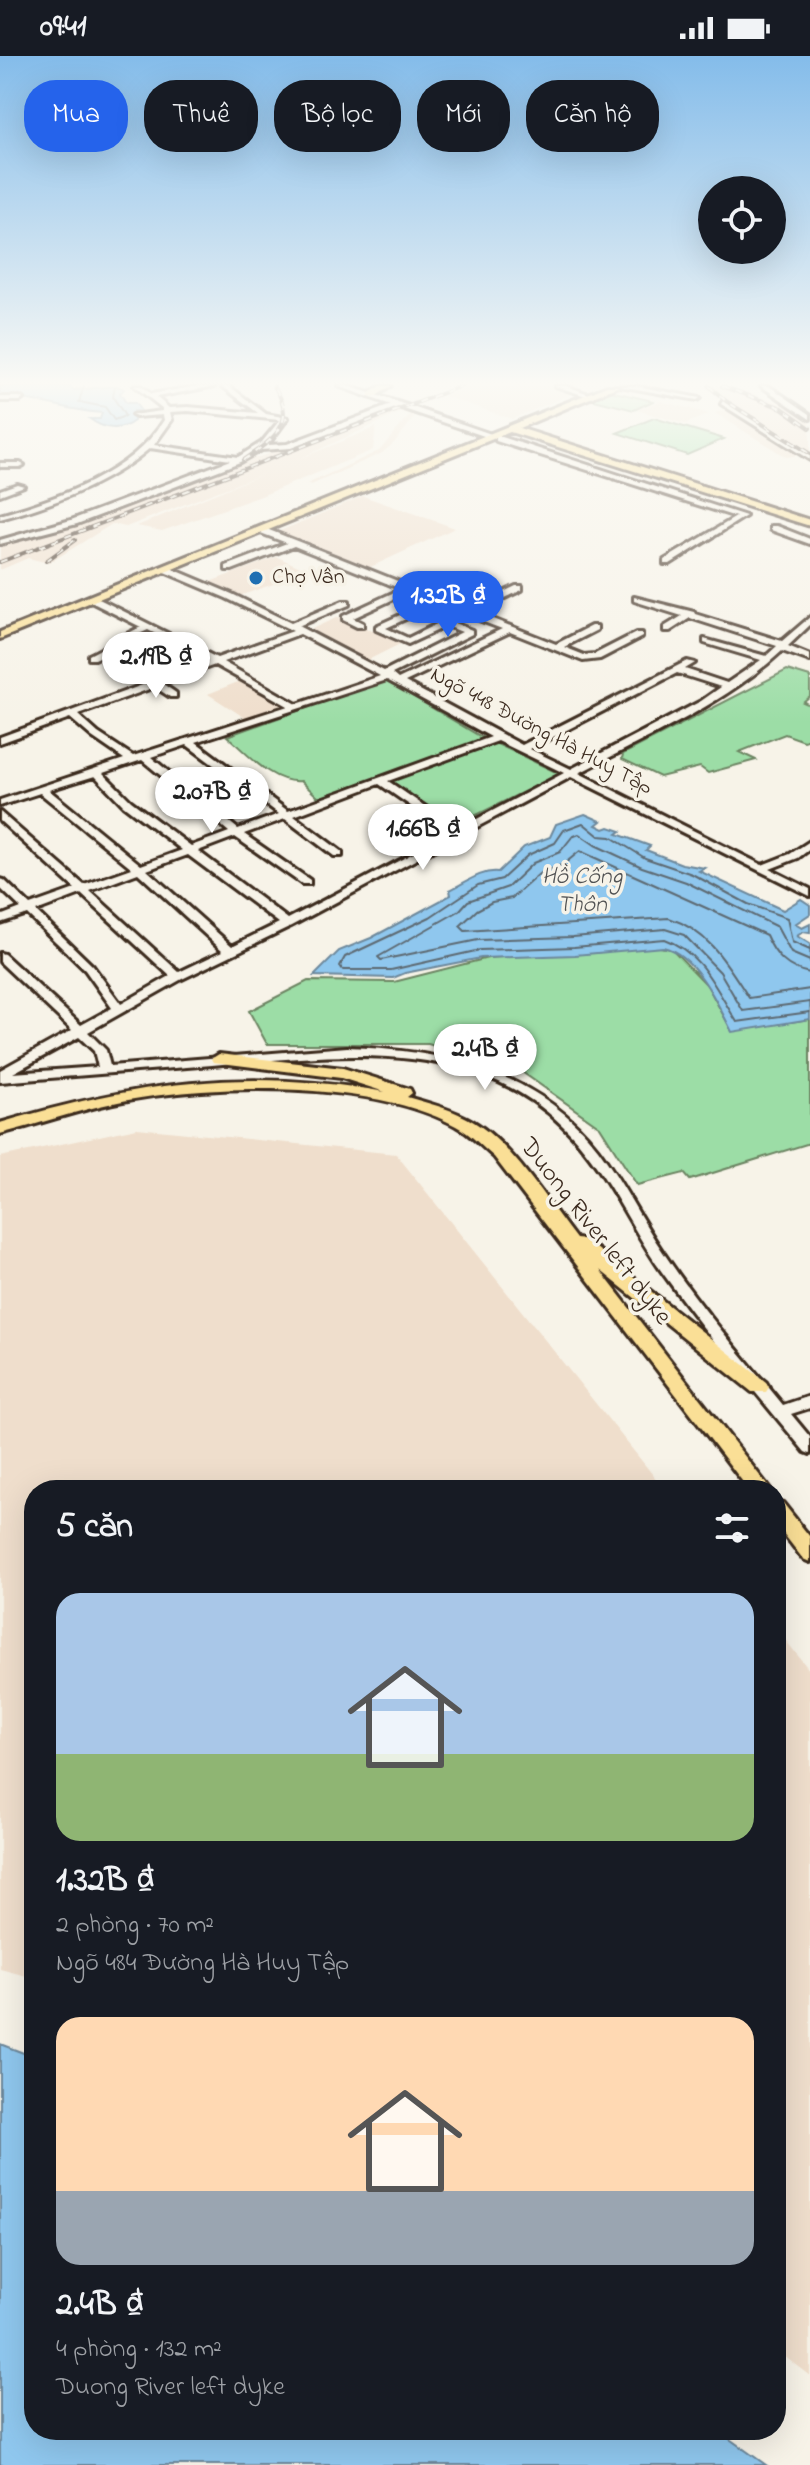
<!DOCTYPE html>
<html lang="vi">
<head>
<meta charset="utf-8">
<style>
  body { margin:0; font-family:"Indie Flower",sans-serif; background:#20242c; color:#f1f3f6; height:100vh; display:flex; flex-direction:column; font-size:30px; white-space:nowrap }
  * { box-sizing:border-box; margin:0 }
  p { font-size:26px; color:#9ea1a6 }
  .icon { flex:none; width:44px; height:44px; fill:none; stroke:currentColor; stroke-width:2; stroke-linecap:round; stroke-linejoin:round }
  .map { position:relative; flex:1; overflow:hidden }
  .details { position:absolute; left:24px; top:1424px; width:762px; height:960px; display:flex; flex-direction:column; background:#171b24; border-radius:32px; box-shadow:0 8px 32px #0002 }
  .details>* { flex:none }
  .hud { position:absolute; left:24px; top:24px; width:762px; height:72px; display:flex; gap:16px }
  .controls { position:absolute; left:698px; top:120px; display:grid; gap:16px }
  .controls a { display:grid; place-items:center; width:88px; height:88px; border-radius:50%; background:#171b24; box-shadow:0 8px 32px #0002; font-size:40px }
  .price { position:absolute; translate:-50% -68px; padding:0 18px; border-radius:28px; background:#fff; color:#222; font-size:26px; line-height:52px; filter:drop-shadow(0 2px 4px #0008) }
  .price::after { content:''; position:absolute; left:50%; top:48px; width:24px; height:18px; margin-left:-12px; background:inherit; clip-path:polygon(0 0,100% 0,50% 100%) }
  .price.on { background:#2563eb; color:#fff }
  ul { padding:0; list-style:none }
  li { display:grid; align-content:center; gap:16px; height:424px; padding:0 32px }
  li span { display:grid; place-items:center; height:248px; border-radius:24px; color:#555 }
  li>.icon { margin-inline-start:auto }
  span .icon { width:144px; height:144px; fill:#fffc; stroke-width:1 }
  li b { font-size:34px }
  h2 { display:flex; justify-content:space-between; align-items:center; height:96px; padding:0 32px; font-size:34px }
  .pill { padding:0 28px; border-radius:32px; background:#171b24; box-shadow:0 8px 32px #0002; font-size:28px; line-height:72px }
  .pill.on { background:#2563eb; color:#fff }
  .status { display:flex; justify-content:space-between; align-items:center; height:56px; padding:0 40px; background:#171b24; direction:ltr }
  .status svg { height:22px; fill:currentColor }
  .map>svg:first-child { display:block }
  .built { fill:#efdecc }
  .green { fill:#9cdda6; stroke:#6c8462; stroke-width:2 }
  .water { fill:#8fc7ee; stroke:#6d889b; stroke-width:2 }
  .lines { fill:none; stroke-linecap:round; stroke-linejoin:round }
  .shore { stroke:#5d6971; stroke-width:2 }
  .minor-casing { stroke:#3b2a1e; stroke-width:6 }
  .major-casing { stroke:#3b2a1e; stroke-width:6 }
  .minor { fill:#f7f3e8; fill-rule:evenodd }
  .major { fill:#fadf96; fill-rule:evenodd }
  .rail-casing { stroke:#3b2a1e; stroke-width:4 }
  .rail { stroke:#f7f3e8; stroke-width:2; stroke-dasharray:7; stroke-linecap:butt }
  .poi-dot { fill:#1f6fb2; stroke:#f7f3e8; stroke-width:3 }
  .labels { text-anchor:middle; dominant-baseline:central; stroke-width:7; stroke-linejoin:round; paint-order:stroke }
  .far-poi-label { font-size:22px; fill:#3b2a1e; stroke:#f7f3e8; text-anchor:start }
  .far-street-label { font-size:22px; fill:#3b2a1e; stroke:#f7f3e8 }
  .far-water-label { font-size:24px; font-style:italic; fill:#505152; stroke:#f7f3e8 }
  .street-label { font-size:26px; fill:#3b2a1e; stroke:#f7f3e8 }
</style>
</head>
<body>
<div class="status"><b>09:41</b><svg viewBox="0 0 49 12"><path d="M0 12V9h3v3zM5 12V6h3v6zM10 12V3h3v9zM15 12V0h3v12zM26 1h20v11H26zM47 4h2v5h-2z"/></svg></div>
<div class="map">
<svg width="810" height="2409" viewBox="0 0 810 2409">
  <rect width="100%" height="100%" fill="#f7f3e8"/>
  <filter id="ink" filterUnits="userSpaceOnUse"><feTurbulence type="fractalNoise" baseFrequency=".0125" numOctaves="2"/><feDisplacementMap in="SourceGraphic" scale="16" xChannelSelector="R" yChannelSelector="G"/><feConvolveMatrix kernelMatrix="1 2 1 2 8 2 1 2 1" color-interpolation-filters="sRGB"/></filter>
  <g filter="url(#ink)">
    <path class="built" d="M470,330H552L574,337L512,363L444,340Z
      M706,330H730L782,347L810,365V404L802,399L786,401L715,357L730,353L729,349Z
      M660,345L695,354L709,358L685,368L637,354Z
      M392,350L418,357L394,387L382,397L311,429L307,428L379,395L411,358L402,356L283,410L126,471L112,468L49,507L28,502L0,514V487L48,476L109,456L245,400L257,402Z
      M376,371L373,394L261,440L162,475L137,470Z
      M363,440L455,472L366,513L273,478Z
      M277,501L310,515L234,542L204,528Z
      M338,561L402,587L366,605L305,576Z
      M243,624L290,650L247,663L208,638Z
      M137,1072L396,1098L665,1434H34V1922L0,1913V1101Z
      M776,1572L810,1615V2320L776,2294Z"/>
    <path class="green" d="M610,335L653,345L634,354L590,343Z
      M654,362L724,383L687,399L617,377Z
      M787,614L810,621V640L803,646L810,649V683L804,685L785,678L739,696L756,704L708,717L700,711L660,721L622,703L623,698Z
      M385,624L478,679L560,718L456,769L382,721L319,742L301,725C272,728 248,698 227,680Z
      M652,890L672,893L707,929L732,975L810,963V1087L690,1124L684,1117L637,1129L600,1071L519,1014L428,988H267L249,955L308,925L394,926L488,902Z"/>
    <path class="water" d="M0,330H69L74,334L117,330L124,333L120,337L126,347H135L141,355H133L134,365C120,376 103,373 90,363H100L102,357C67,355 36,341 0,342Z
      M585,758L601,765L596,769L604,773L609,771L621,775L617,778L650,790L646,794L682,808L705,812L699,815L783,854L801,843L810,849V858L795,868L802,872L810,868V877L803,876L797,880L810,888V963L732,976C718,948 696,899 663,891L575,899L481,902L405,917L393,922L314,920L339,895L371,882L451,839L450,834C465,827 481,814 498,816L524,791L550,781L556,768Z
      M0,1988L34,2001V2374H717L766,2409H0Z"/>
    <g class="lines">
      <path class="shore" d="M84,330L79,346L105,351L114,364L125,360L113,341L115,330
        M810,894L792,886L787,862L748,848L692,818L645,802L611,781L599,780L583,767L564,774L555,787L528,799L502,823L478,829L430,861L345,901L340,910L343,914H391L480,894L574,891L664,883C703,897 716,934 737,966L810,956
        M810,905L791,897L777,871L686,826L642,811L595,789L579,778L572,781L560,796L533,807L508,831L468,845L459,855L378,901L381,904L478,884L573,881L665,873L684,879L720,916L743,955L810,946
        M810,917C787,913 775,900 766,879L580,795L564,808L539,818L512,842L492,846L477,854L460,870L465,875L669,862C709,875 727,908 749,942L810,933"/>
      <g class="minor-casing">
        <path id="minor" d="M134,330H141L151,338L199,330H215L156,341L169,352L188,351L258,357L222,330H229L266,358L288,362L268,389L287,388L391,349L338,330H348L401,347L497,380L490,382L398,351L291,392L261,394L240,406L77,468L0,488V484L71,464L230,404L150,392C108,428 53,449 0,463V459C58,442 131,418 164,364L163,359L136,361L132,359L162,355V352ZM188,355L280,364L262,386L238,401L154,389L172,364L170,356Z
          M555,330H566L595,340L592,342Z
          M620,330H636L700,342L697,344Z
          M761,330H769L810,358V363Z
          M0,341H20L23,343L20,345H0Z
          M723,345L810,399V404L721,348Z
          M496,381H502L746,460L670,508H664V504L736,461L496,385Z
          M0,407H20L24,409L20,411H0Z
          M17,428L24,430L0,439V434Z
          M771,470H777L810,483V488L771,474Z
          M258,472H264L468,553L516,530H522V534L475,556L556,588L591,570H597V574L564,591L584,599L595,598L636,577H642V581L600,603L583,605L510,576L405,626L522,689L687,605L695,607L685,613L727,627L761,604L704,587V583L766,600L777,590L690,562L670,575H664V571L682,560L634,545V541L694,556L695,558L782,585L810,561V569L788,590L810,599V605L782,595C725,648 648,681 579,717L762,809L790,798L810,785V793L798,802L770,813L810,833V840L571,721L291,870L182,923L88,976L106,994L110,1010L347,991C441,994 537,1014 598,1093C622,1125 640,1162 663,1196C699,1250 742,1299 783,1349L810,1340V1352L791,1358L810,1381V1398L805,1396C756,1337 706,1278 662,1216C628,1168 606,1112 563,1070C470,978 330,1000 212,1009C141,1015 71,1020 0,1026V1014L72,974L0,906V897L4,898L81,969L112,952L85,914L27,858L0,867V860L21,852L0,832V823L4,824L30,849L75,833L0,765V756L84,829L132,812L40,737L0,750V744L124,703L92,681L70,662L0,687V681L167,620L121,591L95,603H89V599C108,590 122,579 141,571L89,545V541H95L217,602L293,575L226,542L162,515V511H168L232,538L291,567L343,545H349V549L298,570L384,615L462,576L447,570L408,588L376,574V570L431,545L409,536L353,562L363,567V571H357L343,564V560L401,533L294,490L232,514H226V510L287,487L258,476ZM438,548L461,556L408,582L386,572ZM468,560L502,573L398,623L392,618L472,578V574L454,567ZM148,574L208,605L175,617L126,586L128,583ZM300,578L380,620L297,648L223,606ZM215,609L288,650L133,700L98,677L78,659L155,631L170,641H176V637L163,628ZM677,617L721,631L701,645L571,713L530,693ZM387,624L491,681L288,755L196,686ZM498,685L564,717L458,773L388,725ZM187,689L279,758L238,773L151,701ZM142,704L229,776L191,790L131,745L103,717ZM95,720L123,749L182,794L141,809L49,734ZM379,728L450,777L431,788L391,765H383V769L423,792L288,863L198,795L235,781L302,828H310V824L244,778L285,763L334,800H342V796L294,760ZM188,799L279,867L232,890L147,814ZM138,817L223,895L179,916L90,835ZM81,838L170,920L121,948L93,910L36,855ZM79,981L94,995L98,1011L13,1017Z"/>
      </g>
      <g class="major-casing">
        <path id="major" d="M381,330H391L375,341H369V337Z
          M607,330H619L519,372L810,464V470L510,376L0,583V576Z
          M219,998L343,1012L410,1033L412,1037L407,1041C428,1047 448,1052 467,1062C510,1084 546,1145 576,1183L586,1184L766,1326L769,1331L766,1336H752L600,1214L771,1434H749L494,1101C482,1091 470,1077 456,1070C373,1024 210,1027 118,1046C78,1054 40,1068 0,1078V1067C135,1027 244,1011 385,1036L341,1022L213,1006L211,1003Z
          M776,1445L783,1447L810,1481V1506L803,1503L776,1468Z"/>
      </g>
      <use href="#minor" class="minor"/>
      <use href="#major" class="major"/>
      <g class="rail-casing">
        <path id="rail" d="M709,330L726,345L810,398
          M722,330L782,352L810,372
          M243,404C273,384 299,367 274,330
          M46,505L75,484
          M0,506L461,330"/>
      </g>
      <use href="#rail" class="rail"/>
    </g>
  </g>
  <linearGradient id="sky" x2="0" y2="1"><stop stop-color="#84bcea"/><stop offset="0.49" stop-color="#fbfaf5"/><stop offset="1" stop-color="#fbfaf5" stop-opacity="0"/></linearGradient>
  <rect width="810" height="667" fill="url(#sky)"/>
  <circle class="poi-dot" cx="256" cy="522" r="8"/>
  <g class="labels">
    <g class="far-poi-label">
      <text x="272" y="522">Chợ Vân</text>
    </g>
    <g class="far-street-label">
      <text transform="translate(541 676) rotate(28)">Ngõ 448 Đường Hà Huy Tập</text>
    </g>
    <g class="far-water-label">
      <text x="582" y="821">Hồ Cống<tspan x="582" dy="28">Thôn</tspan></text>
    </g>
    <g class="street-label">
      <text transform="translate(595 1176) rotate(52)">Duong River left dyke</text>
    </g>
  </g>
</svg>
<div class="controls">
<a><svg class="icon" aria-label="locate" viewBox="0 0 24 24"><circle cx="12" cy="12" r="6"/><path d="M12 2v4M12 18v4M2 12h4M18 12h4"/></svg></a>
</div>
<b class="price on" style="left:448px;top:583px">1.32B ₫</b>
<b class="price" style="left:156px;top:644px">2.19B ₫</b>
<b class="price" style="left:212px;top:779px">2.07B ₫</b>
<b class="price" style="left:423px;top:816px">1.66B ₫</b>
<b class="price" style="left:485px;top:1036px">2.4B ₫</b>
<div class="hud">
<a class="pill on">Mua</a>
<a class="pill">Thuê</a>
<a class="pill">Bộ lọc</a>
<a class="pill">Mới</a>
<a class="pill">Căn hộ</a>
</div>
<section class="details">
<h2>5 căn<svg class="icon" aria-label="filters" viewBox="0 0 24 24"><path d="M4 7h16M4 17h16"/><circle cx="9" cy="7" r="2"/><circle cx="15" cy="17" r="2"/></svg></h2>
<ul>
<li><span style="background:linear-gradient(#a9c7e8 65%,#8fb573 0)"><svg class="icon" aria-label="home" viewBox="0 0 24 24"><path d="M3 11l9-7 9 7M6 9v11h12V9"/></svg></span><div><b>1.32B ₫</b><p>2 phòng · 70 m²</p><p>Ngõ 484 Đường Hà Huy Tập</p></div></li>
<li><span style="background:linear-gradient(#ffd9b3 70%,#9aa5b1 0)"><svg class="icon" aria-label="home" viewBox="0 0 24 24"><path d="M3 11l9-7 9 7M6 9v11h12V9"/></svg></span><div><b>2.4B ₫</b><p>4 phòng · 132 m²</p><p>Duong River left dyke</p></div></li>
</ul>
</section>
</div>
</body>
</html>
